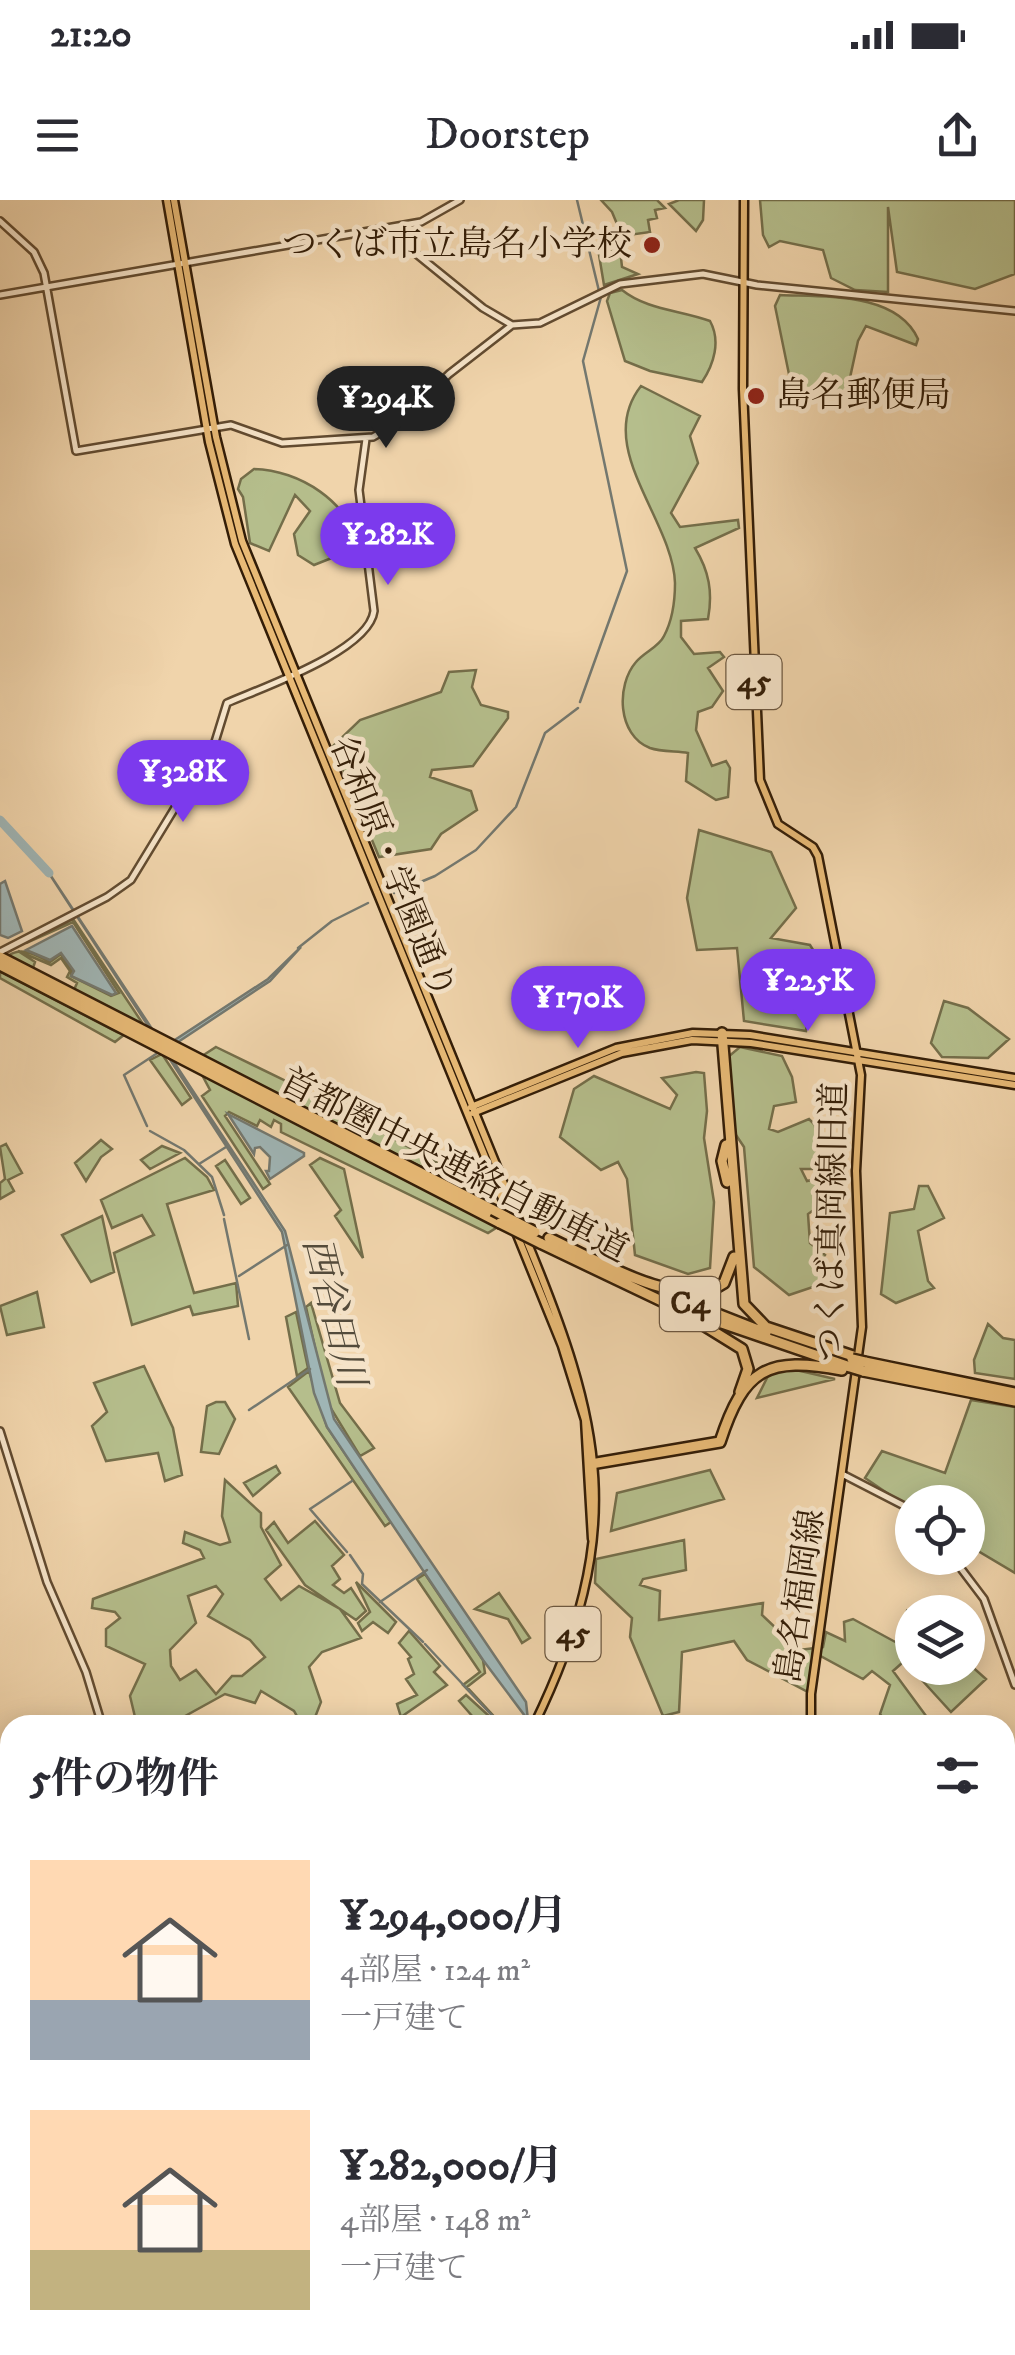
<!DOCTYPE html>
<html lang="ja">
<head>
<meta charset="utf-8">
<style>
  body { margin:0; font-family:"IM FELL DW Pica","Noto Serif JP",serif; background:#f7f7f7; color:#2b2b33; height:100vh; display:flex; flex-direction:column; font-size:38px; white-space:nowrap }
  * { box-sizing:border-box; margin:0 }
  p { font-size:32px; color:#7c7c81 }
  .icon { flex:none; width:55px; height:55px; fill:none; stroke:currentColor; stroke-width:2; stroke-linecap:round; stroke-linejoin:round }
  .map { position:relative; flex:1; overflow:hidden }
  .drawer { position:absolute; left:0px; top:1515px; width:1015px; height:640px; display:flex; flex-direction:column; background:#fff; border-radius:30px 30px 0 0; box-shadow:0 5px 25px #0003 }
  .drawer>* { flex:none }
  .controls { position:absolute; left:895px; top:1285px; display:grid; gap:20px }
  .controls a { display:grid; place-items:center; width:90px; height:90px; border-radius:50%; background:#fff; box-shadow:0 5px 25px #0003; font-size:50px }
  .price { position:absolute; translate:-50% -85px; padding:0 22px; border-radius:35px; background:#7c3aed; color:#fff; font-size:32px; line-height:65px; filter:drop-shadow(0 2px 5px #0008) }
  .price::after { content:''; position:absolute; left:50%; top:60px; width:30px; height:22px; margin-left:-15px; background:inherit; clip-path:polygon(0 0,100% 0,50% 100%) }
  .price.selected { background:#222; color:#fff }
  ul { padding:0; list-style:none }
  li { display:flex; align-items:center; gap:30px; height:250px; padding:0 30px }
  li span { display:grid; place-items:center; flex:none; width:280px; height:200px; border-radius:0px; color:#555 }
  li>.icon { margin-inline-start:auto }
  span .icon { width:120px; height:120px; fill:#fffc; stroke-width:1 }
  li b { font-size:42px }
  h2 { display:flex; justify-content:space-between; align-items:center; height:120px; padding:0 30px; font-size:42px }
  .status { display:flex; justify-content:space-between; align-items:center; height:70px; padding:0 50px; background:#fff; direction:ltr }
  .status svg { height:28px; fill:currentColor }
  header { display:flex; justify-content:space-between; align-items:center; height:130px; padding:0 30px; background:#fff; font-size:45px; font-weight:600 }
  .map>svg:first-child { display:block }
  .green { fill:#b5be8c; stroke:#746e4a; stroke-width:2.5; fill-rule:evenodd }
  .water { fill:#9fb5b5; stroke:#74786f; stroke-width:2.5 }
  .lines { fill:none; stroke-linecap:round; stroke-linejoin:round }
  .stream { stroke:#74786f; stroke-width:2.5 }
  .river { stroke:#9fb5b5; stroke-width:9 }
  .minor-casing { stroke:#624b30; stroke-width:10 }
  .major-casing { stroke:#331d07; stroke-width:11 }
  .highway-casing { stroke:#331d07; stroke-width:14 }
  .minor { stroke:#f5e3c8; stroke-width:5 }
  .major { stroke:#e8ba76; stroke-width:6 }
  .highway { stroke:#e8ba76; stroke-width:9 }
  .highway-bridge-casing { stroke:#331d07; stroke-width:14; stroke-linecap:butt }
  .highway-bridge { stroke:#e8ba76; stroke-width:9 }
  .poi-dot { fill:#8f2418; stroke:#f5e3c8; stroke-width:4 }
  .labels { text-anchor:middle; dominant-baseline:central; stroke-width:9; stroke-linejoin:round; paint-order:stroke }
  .shield { fill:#f5e3c8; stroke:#6d5841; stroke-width:2.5 }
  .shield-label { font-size:32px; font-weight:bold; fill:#331d07 }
  .poi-label { font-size:35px; fill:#331d07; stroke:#f5e3c8; text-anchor:end }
  .street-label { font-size:35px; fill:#331d07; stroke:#f5e3c8 }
  .water-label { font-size:38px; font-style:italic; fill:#534b3b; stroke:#f5e3c8 }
</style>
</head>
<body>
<div class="status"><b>21:20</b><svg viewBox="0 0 49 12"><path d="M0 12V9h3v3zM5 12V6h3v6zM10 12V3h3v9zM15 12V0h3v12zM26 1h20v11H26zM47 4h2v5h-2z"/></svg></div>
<header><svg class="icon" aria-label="menu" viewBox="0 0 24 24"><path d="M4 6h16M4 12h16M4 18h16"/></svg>Doorstep<svg class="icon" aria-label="share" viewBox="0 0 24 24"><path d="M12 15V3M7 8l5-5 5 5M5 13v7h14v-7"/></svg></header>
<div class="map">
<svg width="1015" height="2155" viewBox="0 0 1015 2155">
  <rect width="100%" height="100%" fill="#f0d4ab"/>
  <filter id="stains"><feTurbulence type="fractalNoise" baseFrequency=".002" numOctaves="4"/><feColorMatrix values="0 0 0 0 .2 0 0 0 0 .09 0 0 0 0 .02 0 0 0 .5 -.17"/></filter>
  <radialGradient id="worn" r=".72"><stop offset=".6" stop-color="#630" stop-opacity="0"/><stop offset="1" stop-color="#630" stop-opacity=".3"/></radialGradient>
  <path class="green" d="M601,0H657L665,8L655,10L657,18L648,20L650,32L622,36L612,12Z
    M679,0H704L703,20L696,31L669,4Z
    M760,0H1015V74L975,89L897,72L888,7V92L855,90L831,78L823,50L780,41L769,47L763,35Z
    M620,49L622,67L638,74L604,85L599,55Z
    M622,90C647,110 680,110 710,121C721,141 714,164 702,182L650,171L625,161L607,101L610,93Z
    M780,95C825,97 897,92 918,139L916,145L866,126L858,141L846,196L792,189L775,106Z
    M641,186L700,216L690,236L698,263L671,313L680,327L738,320L739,328L695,348C709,371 713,392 708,419L681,421V437L694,454L720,452L724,457L708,468L723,491L712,507L698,512L696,530L712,566L726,561L730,568L728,597L716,600L686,581L688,553C677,551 661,552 650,548C617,535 616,485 636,462C644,452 659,447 664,436C672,421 675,400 675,383C673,319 593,247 641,186Z
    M254,269C299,270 351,302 357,348L314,365L298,355L294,334L310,311L295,295L269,351L250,343L243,297L238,289L241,279Z
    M476,470L472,487L481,505L508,512V518L473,566L432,570L430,577L471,591L477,610L441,634L431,649L379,657L333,546L360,520L441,492L449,472Z
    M699,630L771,652L796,708L771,738L810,745L815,753L806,831L744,821L737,748L697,750L687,698Z
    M73,719L145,827L74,790L77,783L67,777L70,771L61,758L51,765L18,751L35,762L33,768L8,756C22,746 35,755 50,762L61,754L72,771L71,776L111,796L119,793L73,722L26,743Z
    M0,771L117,832L125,834L115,842L0,778Z
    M944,801L968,808L1009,839L988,858L942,857L931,843Z
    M216,847L294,885L293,894L298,887L302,889L491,992V1002L202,856Z
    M740,847L782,856L792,877L796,902L774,906L769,929L778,932L809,919L815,925L818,969H801L807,981L821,978L829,999L808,1014L810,1043L825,1055L815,1068L828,1082L789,1095L754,1067L744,947L734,932L728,857Z
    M162,854L191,898L182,905L150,860Z
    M696,872L704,873L707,911L704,938L714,1002L710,1068L688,1074L635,1055L627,979L618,962L601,970L560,937L574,889L594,876L670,909L677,895L662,878Z
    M201,873L206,877L499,1026L488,1033L281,932V924L274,920L271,927L260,920L257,926L229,912L225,916L270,984L263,989L202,896L210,890Z
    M101,940L112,949L101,957L86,981L75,963Z
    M6,944L22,973L8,980L14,991L0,999V983L5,979L0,947Z
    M162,946L180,953L150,969L141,960Z
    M185,958L207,977L214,990L167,1004L194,1093L236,1083L238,1106L193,1115L190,1106L132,1125L114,1053L154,1035L142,1015L112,1028L101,1000Z
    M320,958L344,969L363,1058L335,1016L341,1010L310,965Z
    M225,960L250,998L241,1004L216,966Z
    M919,986H928L944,1018L918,1031L928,1081L934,1088L896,1103L881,1094L890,1013L914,1009Z
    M102,1016L114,1072L91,1082L62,1035Z
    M37,1092L44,1127L7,1135L0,1106Z
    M311,1103L340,1203L374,1248L360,1256L327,1202L306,1107Z
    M296,1112L308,1168L297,1176L286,1117Z
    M988,1124L1003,1138L1015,1140V1179L975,1173L974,1160Z
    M144,1166L173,1228L182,1275L165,1281L158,1253L106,1261L92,1226L107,1212L94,1183Z
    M792,1169L835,1179L757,1198L770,1172Z
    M309,1171L327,1227L391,1322L385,1326L288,1187Z
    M971,1200L1015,1207V1373L968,1345V1302H912V1310L865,1278L882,1251L945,1273Z
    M216,1202H225L235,1219L219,1254L201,1252L207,1206Z
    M276,1266L280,1273L253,1296L244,1283Z
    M710,1270L724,1299L611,1331L617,1293Z
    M225,1280L261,1313V1327L281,1365L265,1379L281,1400L299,1386L340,1409L361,1438L322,1452L309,1467L321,1502L312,1525H302L294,1511L261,1491L255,1503L225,1494L176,1521L151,1525L147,1517H135L130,1496L145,1464L106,1446V1429L120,1418L115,1412L92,1408L93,1399L204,1358L200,1350L183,1343L185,1332L220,1345L230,1342L222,1316ZM216,1386L223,1394L208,1416L250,1440L265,1457L242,1476H232L216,1494L196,1470L180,1480L171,1466L170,1450L196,1423L188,1396Z
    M315,1321L344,1355L332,1366L340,1379L333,1385L344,1393L351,1388L366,1411L356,1420L305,1385L266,1330L274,1322L288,1343Z
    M684,1340L686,1370L643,1379L640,1385L660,1391L659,1420L763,1403L762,1415L799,1450L823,1447L826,1432L845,1441L844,1422L853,1419L899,1444L907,1411L912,1415V1468H968V1463L986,1479L951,1512L900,1456L902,1463L893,1471L932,1524L889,1525L880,1514L890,1485L872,1471L863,1479L813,1452L808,1492L747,1460L734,1441L682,1452L679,1512L663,1516L630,1437L632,1418L595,1383L596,1359Z
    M425,1374L483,1460L485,1473L467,1487L502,1525L463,1485L480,1472L417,1379Z
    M356,1382L396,1422L388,1433L373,1422L362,1431L358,1423L370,1412Z
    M499,1393L530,1438L522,1443L508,1419L475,1409Z
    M409,1431L440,1466L434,1472L447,1485L401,1517L397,1504L417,1495L406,1479L414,1474L408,1459L411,1457L399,1443Z
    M466,1495L489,1516L480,1525L459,1501Z
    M1008,1660L1015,1662V1722L1005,1725Z
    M0,1686L10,1687V1738L0,1742Z
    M0,1807L10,1810V1977L0,1967Z
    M0,1998L10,2005V2087L0,2094Z
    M136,2145H175L191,2150V2155H137Z
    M626,2145H680L676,2155H625Z"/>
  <path class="water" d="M43,664L164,847L268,779L301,747L270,781L166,850L285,1031L334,1219L526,1502L528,1520L483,1460L327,1227L314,1193L282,1032Z
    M5,681L22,731L8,738L0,735V684Z
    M72,726L116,793L112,795L71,776L74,771L61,753L50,760L26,750Z
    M228,914L304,953V956L270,979L266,971H269L270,957L260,947L255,948L254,954Z"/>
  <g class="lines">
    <path class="stream" d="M577,0L599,91
      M580,502L627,371L583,161L601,97
      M394,693L435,676L476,650L516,607L545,533L578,508
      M298,748L332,721L368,703
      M147,926L124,875L159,852
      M150,931L184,950L212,977L224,1015
      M199,964L226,947
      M224,1019L249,1139
      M239,1076L287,1045
      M249,1210L310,1169
      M347,1352L310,1309L352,1281
      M350,1355L363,1374L362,1384L423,1442
      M380,1402L427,1370
      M425,1444L501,1525"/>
    <path class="river" d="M0,620L49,673
      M870,2145L874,2155"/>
    <g class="minor-casing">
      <path id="minor" d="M0,21L34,52L44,73L76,251L231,225L282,243L373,237L401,221L449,174L512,125
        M402,26L409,48L483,108L512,125L540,123L620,84L703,74L757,85L1015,111
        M0,95L421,22L460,0
        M0,752L107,697L131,680L215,542L227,503C261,488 369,451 374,411L359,290L366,239
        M0,1231L47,1382L86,1472L102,1525
        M844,1275L912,1310
        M953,1358L984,1399L1015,1485
        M581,2145L586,2155"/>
    </g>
    <g class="major-casing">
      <path id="major" d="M167,0L209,242L235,344L510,1018
        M174,0L216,237L242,341L520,1023
        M744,0L743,189L760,580L778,624L813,647L818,656L861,875L856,971L862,1127L811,1494V1525
        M471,907L616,848L693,833L750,835L1015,878
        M473,913L622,853L692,840L751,843L1015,885
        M515,1030L562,1146L585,1220L592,1339
        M524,1034C604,1225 628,1331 534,1525
        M253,2155L256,2145
        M519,2155L525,2145"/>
    </g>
    <g class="highway-casing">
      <path id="highway" d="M0,757L493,1010
        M0,765L500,1023
        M722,833L744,1104L766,1127L853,1156
        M726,945L722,961L727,982
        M549,1038C591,1057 682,1113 724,1083L734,1057
        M540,1043L672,1106L850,1167
        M669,1095L766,1133
        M700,1123L742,1149L748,1169L740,1192
        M865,1162L1015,1193
        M863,1171L1015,1201
        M591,1264L720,1242C744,1168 768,1156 842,1170"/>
    </g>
    <use href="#minor" class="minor"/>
    <use href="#major" class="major"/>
    <use href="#highway" class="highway"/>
    <g class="highway-bridge-casing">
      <path id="highway-bridge" d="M493,1010L535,1032
        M500,1023L540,1043
        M852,1159L865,1162
        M850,1167L863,1171"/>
    </g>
    <use href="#highway-bridge" class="highway-bridge"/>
  </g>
  <g class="poi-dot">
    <circle cx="652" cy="45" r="10"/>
    <circle cx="756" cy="196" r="10"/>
  </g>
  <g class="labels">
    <g class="shield">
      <rect x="726.5" y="455" width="55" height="54" rx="8"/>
      <rect x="660" y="1077" width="60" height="54" rx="8"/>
      <rect x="545.5" y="1407" width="55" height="54" rx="8"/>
    </g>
    <g class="shield-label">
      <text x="754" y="482">45</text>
      <text x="690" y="1104">C4</text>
      <text x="573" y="1434">45</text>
    </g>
    <g class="poi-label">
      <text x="632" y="45">つくば市立島名小学校</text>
      <text x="776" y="196" text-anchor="start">島名郵便局</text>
    </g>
    <g class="street-label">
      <text transform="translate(392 668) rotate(68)">谷和原・学園通り</text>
      <text transform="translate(454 966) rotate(27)">首都圏中央連絡自動車道</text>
      <text transform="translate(833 1022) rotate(-89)">つくば真岡線旧道</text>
      <text transform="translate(801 1396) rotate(-82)">島名福岡線</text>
    </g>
    <g class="water-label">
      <text transform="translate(333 1112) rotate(76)">西谷田川</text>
    </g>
  </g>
  <rect width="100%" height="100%" filter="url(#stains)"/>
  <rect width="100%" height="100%" fill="url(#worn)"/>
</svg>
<div class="controls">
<a><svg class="icon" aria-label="locate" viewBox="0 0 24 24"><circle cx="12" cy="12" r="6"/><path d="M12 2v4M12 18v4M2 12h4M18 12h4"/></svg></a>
<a><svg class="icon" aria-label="layers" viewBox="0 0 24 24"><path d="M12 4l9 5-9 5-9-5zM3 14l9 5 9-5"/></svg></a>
</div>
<b class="price selected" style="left:386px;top:251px">¥294K</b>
<b class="price" style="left:388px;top:388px">¥282K</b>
<b class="price" style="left:183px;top:625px">¥328K</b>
<b class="price" style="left:808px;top:834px">¥225K</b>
<b class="price" style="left:578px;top:851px">¥170K</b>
<section class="drawer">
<h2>5件の物件<svg class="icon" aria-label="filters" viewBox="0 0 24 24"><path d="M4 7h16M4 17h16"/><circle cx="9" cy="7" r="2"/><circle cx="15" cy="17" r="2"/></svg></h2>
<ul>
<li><span style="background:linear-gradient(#ffd9b3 70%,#9aa5b1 0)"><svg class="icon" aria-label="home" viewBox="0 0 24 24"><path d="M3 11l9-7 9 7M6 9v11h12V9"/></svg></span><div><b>¥294,000/月</b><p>4部屋 · 124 m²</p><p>一戸建て</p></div></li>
<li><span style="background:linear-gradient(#ffd9b3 70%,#c2b280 0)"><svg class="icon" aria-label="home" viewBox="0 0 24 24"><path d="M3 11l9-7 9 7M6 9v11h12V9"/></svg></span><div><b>¥282,000/月</b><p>4部屋 · 148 m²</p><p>一戸建て</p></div></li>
</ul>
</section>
</div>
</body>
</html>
